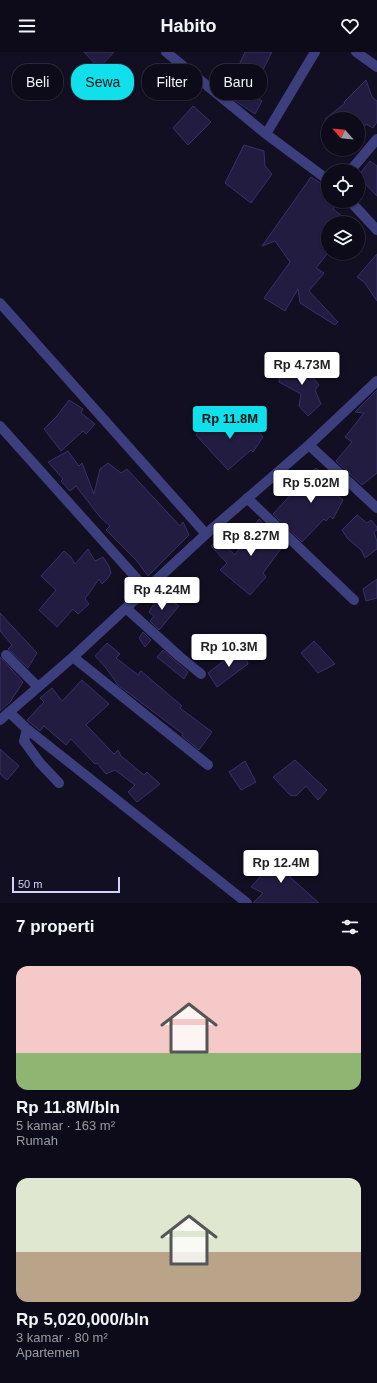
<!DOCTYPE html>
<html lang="id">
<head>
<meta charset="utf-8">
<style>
  body { margin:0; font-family:Helvetica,sans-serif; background:#161422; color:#f1f3f6; height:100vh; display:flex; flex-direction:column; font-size:15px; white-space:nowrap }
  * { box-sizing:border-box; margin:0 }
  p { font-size:13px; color:#9a9ba2 }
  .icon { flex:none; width:22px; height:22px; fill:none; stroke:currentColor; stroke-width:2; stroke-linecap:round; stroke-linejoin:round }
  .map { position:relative; height:851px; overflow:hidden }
  .drawer { display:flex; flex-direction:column; background:#0d0b19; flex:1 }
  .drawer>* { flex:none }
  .hud { position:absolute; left:12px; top:12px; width:353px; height:36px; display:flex; gap:8px }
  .needle { width:26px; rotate:297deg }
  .fabs { position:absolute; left:321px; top:60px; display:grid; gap:8px }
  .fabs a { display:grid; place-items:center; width:44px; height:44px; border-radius:50%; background:#0d0b19; box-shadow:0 1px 3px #0004,0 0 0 1px #2d2b38; font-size:20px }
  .scale { position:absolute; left:12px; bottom:10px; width:108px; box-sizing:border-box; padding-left:4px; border:2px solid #d4d2fc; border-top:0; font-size:11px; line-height:14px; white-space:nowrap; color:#d4d2fc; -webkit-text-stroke:3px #110f21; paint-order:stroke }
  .price { position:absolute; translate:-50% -34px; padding:0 9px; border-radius:4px; background:#fff; color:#222; font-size:13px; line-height:26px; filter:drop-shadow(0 1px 2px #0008) }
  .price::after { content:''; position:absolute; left:50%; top:24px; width:12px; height:9px; margin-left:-6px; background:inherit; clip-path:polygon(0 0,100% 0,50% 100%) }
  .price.active { background:#0fe0eb; color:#111 }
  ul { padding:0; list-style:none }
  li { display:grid; align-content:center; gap:8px; height:212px; padding:0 16px }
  li span { display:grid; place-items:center; height:124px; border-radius:12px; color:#555 }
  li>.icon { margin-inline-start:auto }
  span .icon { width:72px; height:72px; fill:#fffc; stroke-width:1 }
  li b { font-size:17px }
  h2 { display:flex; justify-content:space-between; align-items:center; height:48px; padding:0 16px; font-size:17px }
  .chip { padding:0 14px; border-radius:16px; background:#0d0b19; box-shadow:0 1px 3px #0004,0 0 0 1px #2d2b38; font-size:14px; line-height:36px }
  .chip.active { background:#0fe0eb; color:#111 }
  header { display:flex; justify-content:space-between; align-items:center; height:52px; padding:0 16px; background:#0d0b19; font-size:18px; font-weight:600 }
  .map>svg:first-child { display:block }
  .building { fill:#221c41; stroke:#38306b }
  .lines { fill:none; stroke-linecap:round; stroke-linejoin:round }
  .minor { stroke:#3d3e7d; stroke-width:10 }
</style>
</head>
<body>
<header><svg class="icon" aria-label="menu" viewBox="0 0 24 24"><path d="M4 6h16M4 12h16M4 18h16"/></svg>Habito<svg class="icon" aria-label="heart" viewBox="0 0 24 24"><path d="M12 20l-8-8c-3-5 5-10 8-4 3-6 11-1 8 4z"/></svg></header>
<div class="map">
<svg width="377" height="851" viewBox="0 0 377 851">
  <rect width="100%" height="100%" fill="#110f21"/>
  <path class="building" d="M84,0H114L99,16Z
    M245,0H272L251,41L262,49L255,62L234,48L252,23L238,15Z
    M366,28L372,45L377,49V70L373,76L366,72L358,83V67H325L345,51L344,50Z
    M193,54L211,70L188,93L173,76Z
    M244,93L264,99L265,114L272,122L251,151L225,131Z
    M370,109L377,114V144L358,124Z
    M311,125L328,136V149H338L333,157L351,171H328V201L316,216L324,221L309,239L338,270L335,273L300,251L298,237L285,259L264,246L290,210L275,189L262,194Z
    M377,202V249L364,230L357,225Z
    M301,310L319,333L315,338L321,352L308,364L299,354L301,342L279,330L280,319Z
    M377,338V421L362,433L336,409L352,390L345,385L364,361L355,360Z
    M69,348L83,357L81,361L95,372L86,382L83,379L61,399L44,377L57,364Z
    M241,360L263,385L253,400L251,398L228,418L196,383L210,364L220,379Z
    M68,399L79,414L82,411L94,442L100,417L108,411L121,421L127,417L180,474L183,470L189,483L148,524L136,508L106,478L110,474L100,465L76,434L70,439L61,429L63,427L48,410Z
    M316,416L325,423L328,419L346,436L335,442L343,448L333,467L330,464L326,469L324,467L302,490L273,462L295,438L307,425L306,424Z
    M357,463L367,471L371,468L377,475V478L374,480L377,490V497L365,506L361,498L347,486L342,478Z
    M259,467L285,491L263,521L266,525L250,543L220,518L227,511L211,494L218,487L235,503Z
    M88,497L95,509L103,505L109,514L111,521L108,526L102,532L99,527L85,547L89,552L78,562L73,557L57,575L39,558L56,538L41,524L64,499L71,505L75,512Z
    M377,527V546L366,549L363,537Z
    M160,541L179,554L159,578L150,569L154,564L149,560Z
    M0,561L37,601L28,616L8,597L12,593L0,579Z
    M143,580L151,588L145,595L139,586Z
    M314,589L335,612L318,621L301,601Z
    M107,591L120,602L116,606L138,623L141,619L182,654L180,656L212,680L199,698L182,684L183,682L118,633L106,616L95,604Z
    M242,595L248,612L217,635L208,621Z
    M163,598L188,620L184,627L157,605Z
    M0,605L23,630L10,650L0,659Z
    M82,628L109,652L86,673L114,702L118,698L121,704L144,723L147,720L160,732L137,750L128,740L135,733L115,718L106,722L97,711L95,712L71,687L66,693L44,674L40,679L27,668L44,650L40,646L52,636L62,649Z
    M0,697L19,714L7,728L0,722Z
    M295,708L327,738L318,748L306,734L296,744L290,743L273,725Z
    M245,709L256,730L241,738L229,720Z
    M281,801L301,816L290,825L319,851H253L263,841L251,835Z"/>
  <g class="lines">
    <path class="minor" d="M166,0L266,82L328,128
      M356,0L377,15
      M266,82L315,0
      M350,119L377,87
      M350,149L377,178
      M0,251L206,482
      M0,374L147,538
      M309,393L377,456
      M247,446L354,548
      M127,557L179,604L201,622
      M6,603L38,635
      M73,605L208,713
      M9,660L27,677L247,851
      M0,668L73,605L206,482L309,393L377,329
      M27,677L24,689L40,711L59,731"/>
  </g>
</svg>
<div class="fabs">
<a><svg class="needle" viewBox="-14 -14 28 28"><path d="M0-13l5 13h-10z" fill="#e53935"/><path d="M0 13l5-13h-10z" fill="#9a9ba2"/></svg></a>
<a><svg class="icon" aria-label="locate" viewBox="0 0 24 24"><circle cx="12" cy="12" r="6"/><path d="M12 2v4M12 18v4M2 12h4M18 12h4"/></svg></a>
<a><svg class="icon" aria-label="layers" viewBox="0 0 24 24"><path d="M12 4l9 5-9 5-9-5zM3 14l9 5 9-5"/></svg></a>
</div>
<div class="scale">50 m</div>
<b class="price" style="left:302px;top:334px">Rp 4.73M</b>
<b class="price active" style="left:230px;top:388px">Rp 11.8M</b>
<b class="price" style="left:311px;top:452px">Rp 5.02M</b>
<b class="price" style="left:251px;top:505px">Rp 8.27M</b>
<b class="price" style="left:162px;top:559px">Rp 4.24M</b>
<b class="price" style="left:229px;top:616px">Rp 10.3M</b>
<b class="price" style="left:281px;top:832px">Rp 12.4M</b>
<div class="hud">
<a class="chip">Beli</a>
<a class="chip active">Sewa</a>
<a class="chip">Filter</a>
<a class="chip">Baru</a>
</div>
</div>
<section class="drawer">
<h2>7 properti<svg class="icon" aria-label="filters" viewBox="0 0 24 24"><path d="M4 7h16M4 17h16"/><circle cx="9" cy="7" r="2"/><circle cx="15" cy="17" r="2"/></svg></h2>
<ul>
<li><span style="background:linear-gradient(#f6c9c9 70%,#8fb573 0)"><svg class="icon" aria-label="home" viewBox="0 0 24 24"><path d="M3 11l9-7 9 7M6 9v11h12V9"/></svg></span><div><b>Rp 11.8M/bln</b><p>5 kamar · 163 m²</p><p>Rumah</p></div></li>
<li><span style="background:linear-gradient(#dfe7d0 60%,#b9a48a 0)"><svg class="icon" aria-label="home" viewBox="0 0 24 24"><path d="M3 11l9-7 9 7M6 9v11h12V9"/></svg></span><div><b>Rp 5,020,000/bln</b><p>3 kamar · 80 m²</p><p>Apartemen</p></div></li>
</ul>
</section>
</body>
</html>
